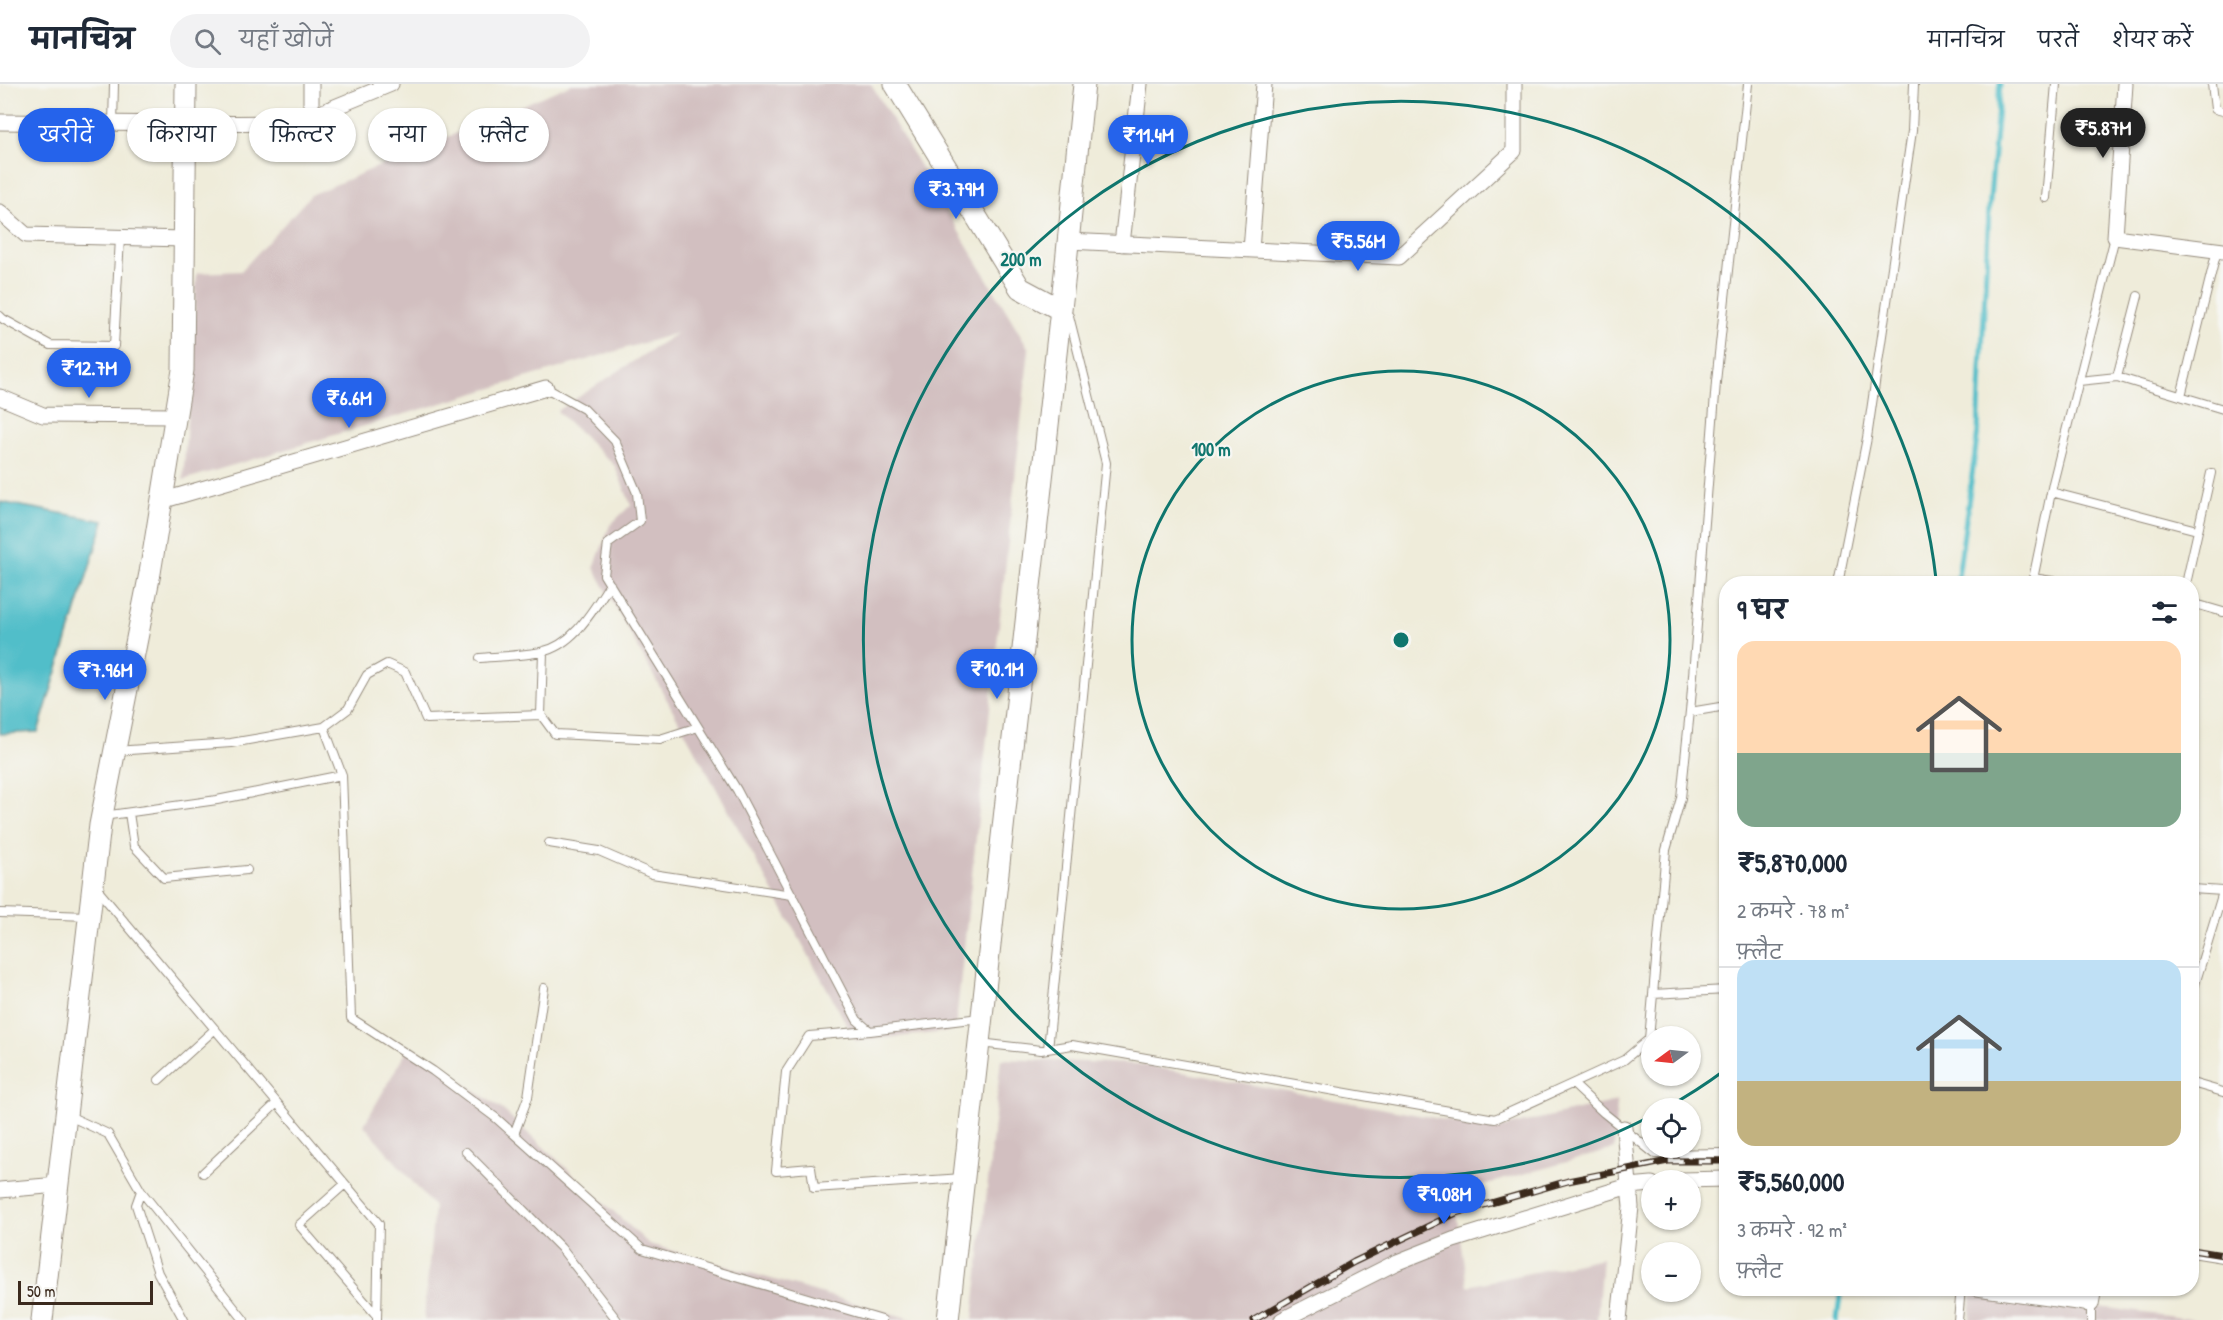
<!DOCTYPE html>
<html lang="hi">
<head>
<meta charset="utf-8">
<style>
  body { margin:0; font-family:"Patrick Hand","Playpen Sans Deva",sans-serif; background:#f2f2f3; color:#1f2937; height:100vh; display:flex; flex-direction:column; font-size:22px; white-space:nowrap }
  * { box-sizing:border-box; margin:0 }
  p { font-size:20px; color:#747a83 }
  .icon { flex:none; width:33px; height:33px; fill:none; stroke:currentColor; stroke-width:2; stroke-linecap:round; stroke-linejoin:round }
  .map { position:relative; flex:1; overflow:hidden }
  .sheet { position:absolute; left:1719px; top:492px; width:480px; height:720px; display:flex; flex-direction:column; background:#fff; border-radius:24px; box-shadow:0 2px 4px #0004 }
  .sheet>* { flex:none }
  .guide { position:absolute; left:18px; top:24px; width:570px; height:54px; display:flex; gap:12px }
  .needle { width:39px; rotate:255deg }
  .buttons { position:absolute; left:1641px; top:942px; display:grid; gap:12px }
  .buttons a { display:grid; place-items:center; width:60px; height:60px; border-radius:50%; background:#fff; box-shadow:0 2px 4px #0004; font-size:30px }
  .scale { position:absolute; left:18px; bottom:15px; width:135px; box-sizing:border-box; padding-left:6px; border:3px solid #3b2a1e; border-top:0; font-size:16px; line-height:21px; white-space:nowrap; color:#3b2a1e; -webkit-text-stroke:4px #f6f6f2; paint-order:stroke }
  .price { position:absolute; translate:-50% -51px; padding:0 14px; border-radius:21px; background:#2563eb; color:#fff; font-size:20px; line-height:39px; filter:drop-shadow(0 2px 3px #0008) }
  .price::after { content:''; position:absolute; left:50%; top:36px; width:18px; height:14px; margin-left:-9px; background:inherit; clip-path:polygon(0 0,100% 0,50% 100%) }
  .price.on { background:#222; color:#fff }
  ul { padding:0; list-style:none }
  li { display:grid; align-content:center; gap:12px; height:318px; padding:0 18px }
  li+li { border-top:2px solid #e0e1e3 }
  li span { display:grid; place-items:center; height:186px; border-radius:18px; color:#555 }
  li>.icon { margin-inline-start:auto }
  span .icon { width:108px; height:108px; fill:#fffc; stroke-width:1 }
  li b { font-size:26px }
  h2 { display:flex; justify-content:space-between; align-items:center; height:72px; padding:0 18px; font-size:26px }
  .pill { padding:0 21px; border-radius:27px; background:#fff; box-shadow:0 2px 4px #0004; font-size:21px; line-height:54px }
  .pill.on { background:#2563eb; color:#fff }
  header { display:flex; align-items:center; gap:36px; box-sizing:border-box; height:84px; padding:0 30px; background:#fff; border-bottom:2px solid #e0e1e3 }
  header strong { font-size:28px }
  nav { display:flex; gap:33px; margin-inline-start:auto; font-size:21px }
  .search { width:420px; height:54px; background:#f2f2f3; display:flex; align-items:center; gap:15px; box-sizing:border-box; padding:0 21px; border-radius:33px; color:#747a83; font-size:22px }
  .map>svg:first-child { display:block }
  .industrial { fill:#d2bfc0 }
  .water { fill:#51bec9; stroke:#467474; stroke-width:1.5 }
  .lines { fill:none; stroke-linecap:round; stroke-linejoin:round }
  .stream { stroke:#51bec9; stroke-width:5 }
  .lane-casing { stroke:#958b7c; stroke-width:10 }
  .street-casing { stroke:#958b7c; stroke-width:17 }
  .secondary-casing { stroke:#958b7c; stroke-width:23 }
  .lane { stroke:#fff; stroke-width:8 }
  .street { stroke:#fff; stroke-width:15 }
  .secondary { stroke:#fff; stroke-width:21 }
  .rail-casing { stroke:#3b2a1e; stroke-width:7 }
  .rail { stroke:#f6f6f2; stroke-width:4.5; stroke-dasharray:14; stroke-linecap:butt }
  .ring { fill:none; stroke:#0f766e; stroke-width:3 }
  .centre { fill:#0f766e; stroke:#f6f6f2; stroke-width:3 }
  .ring-label { font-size:18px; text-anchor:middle; font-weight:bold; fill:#0f766e; stroke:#f6f6f2; stroke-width:4.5; stroke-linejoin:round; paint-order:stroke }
</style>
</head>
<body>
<header>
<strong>मानचित्र</strong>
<div class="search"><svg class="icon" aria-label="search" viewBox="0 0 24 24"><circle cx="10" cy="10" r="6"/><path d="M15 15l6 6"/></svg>यहाँ खोजें</div>
<nav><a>मानचित्र</a><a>परतें</a><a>शेयर करें</a></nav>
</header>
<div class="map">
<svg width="2223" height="1236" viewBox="0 0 2223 1236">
  <rect width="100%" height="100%" fill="#f6f6f2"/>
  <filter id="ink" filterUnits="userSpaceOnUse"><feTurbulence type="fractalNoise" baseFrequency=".0167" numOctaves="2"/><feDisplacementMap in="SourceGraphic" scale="12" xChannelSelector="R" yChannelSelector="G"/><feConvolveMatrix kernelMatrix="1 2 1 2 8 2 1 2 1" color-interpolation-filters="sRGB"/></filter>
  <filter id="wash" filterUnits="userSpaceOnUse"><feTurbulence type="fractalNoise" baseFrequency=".008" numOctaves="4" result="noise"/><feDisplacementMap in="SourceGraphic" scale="24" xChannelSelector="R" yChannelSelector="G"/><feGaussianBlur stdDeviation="1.35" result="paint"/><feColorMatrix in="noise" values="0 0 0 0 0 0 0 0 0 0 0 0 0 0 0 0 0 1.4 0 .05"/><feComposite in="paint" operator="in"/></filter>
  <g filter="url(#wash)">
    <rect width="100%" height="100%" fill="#efecda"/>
    <path class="industrial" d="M572,0H871L1029,265L955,947L856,957L594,484L610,441L631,421L615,382L557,327L677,249L183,396L197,189L241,187L311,111Z
      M409,962L503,1026L649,1160L914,1236H424L434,1123L364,1041Z
      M1001,975L1137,980L1495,1045L1617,1017L1614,1065L1454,1109L1468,1202L1602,1174L1597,1236H973Z
      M1972,1206L2197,1236H1970Z"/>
    <path class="water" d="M0,418L104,437L38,648L0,650Z"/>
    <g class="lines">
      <path class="stream" d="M1957,500L1978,347L1989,126L2000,0
        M1837,1236L1841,1204"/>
    </g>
  </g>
  <g filter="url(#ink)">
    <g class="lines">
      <g class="lane-casing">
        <path id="lane" d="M2212,0L2215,25L2223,27
          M113,40L114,0
          M2046,114L2056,0
          M2138,212L2117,293L2223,325
          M0,232L3,235L50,261L114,262L120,154
          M2079,297L2117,293
          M546,304L584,325L615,357L637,409L640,437L608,460L604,491L737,706L857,936L870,947L980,934
          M2181,312L2217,166
          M2051,408L2197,446
          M2033,494L2071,500
          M1838,500L1867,354L1912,47L1914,0
          M2032,500L2053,399L2115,153
          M2186,500L2211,389
          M2192,519L2223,528
          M480,574C500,572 522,572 541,568C574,561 593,526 610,500
          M1690,628L1726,622
          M541,631L555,650L660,655L698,643
          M324,643L342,691
          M115,667L231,659L324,643L348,625L367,591L387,580L405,588L426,635L541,631L543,568
          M129,729L134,762L164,794L247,786
          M103,732L217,716L342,691L351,934L433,987L496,1034L642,1165L882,1236
          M549,759L599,767L652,790L792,811
          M96,804L379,1140L377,1236
          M2192,805L2223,807
          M0,829L88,832
          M1653,910L1726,906
          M2192,910L2223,808
          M870,947L809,952L786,988L776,1087L811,1084L814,1104L963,1094
          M980,959L1041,966L1072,961L1495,1035L1624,976L1649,955L1666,766L1681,714L1691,617L1716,298L1748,0
          M1048,965L1106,379L1069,232L1065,229
          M159,996L215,945
          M2192,999L2223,1008
          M1573,1000L1604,1029L1655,1070L1726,1069
          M67,1031L108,1050L141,1107L244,1236
          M514,1050L528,1013L544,904
          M466,1068L561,1164L617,1236
          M203,1089L277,1019
          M345,1100L299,1141L377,1232
          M141,1107L136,1121L158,1189L184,1236
          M2192,1169L2223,1174
          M1958,1236L1961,1204
          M2091,1236V1220"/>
      </g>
      <g class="street-casing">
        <path id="street" d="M311,0V33
          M2125,0L2115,153L2223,167
          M0,38L185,40L296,39L391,0
          M0,128L26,151L184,155
          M1068,157L1399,173L1514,67V0
          M1122,160L1140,0
          M1251,166L1264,0
          M0,313L43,331L175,332
          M161,417L546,304
          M1682,1096L1726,1095
          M0,1106L58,1101
          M1977,1204L2091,1220L2094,1204
          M1282,1236L1395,1179L1453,1156L1629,1102L1652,1100
          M1619,1236L1631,1123L1624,1044"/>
      </g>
      <g class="secondary-casing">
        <path id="secondary" d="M895,0L1020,204L1061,226
          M42,1236L100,741L150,489L183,286L186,0
          M948,1236L1065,189L1084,0"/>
      </g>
      <use href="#lane" class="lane"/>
      <use href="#street" class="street"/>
      <use href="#secondary" class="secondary"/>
      <g class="rail-casing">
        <path id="rail" d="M2192,1166L2223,1171
          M1254,1236L1354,1178L1456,1129L1568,1097L1668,1077H1726"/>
      </g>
      <use href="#rail" class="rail"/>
    </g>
  </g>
  <g class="ring">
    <circle cx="1401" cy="556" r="269"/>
    <path d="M1725 986A538 538 0 0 1 1666 1024M1649 1033A538 538 0 1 1 1936 495"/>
  </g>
  <circle cx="1401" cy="556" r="9" class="centre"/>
  <g class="ring-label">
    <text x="1021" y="182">200 m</text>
    <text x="1211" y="372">100 m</text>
  </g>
</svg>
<div class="buttons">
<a><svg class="needle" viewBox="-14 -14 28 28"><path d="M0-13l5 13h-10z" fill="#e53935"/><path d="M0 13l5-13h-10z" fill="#747a83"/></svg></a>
<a><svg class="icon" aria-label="locate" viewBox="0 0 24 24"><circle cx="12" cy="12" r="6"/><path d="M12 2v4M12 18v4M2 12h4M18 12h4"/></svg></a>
<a>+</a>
<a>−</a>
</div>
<div class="scale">50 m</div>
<b class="price on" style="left:2103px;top:75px">₹5.87M</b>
<b class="price" style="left:1148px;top:82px">₹11.4M</b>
<b class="price" style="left:956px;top:136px">₹3.79M</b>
<b class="price" style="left:1358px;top:188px">₹5.56M</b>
<b class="price" style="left:89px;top:315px">₹12.7M</b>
<b class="price" style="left:349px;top:345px">₹6.6M</b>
<b class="price" style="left:997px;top:616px">₹10.1M</b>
<b class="price" style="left:105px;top:617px">₹7.96M</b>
<b class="price" style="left:1444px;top:1141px">₹9.08M</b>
<div class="guide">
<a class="pill on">खरीदें</a>
<a class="pill">किराया</a>
<a class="pill">फ़िल्टर</a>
<a class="pill">नया</a>
<a class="pill">फ़्लैट</a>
</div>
<section class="sheet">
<h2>9 घर<svg class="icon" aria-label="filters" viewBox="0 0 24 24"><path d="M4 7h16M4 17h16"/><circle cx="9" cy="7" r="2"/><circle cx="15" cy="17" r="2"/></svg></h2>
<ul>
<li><span style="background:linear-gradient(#ffd9b3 60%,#7fa58c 0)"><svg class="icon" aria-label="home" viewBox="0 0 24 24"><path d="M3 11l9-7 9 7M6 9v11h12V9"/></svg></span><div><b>₹5,870,000</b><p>2 कमरे · 78 m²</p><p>फ़्लैट</p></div></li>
<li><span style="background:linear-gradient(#bfe0f5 65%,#c2b280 0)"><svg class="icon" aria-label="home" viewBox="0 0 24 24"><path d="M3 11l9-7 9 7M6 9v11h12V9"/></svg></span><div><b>₹5,560,000</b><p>3 कमरे · 92 m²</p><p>फ़्लैट</p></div></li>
</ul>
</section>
</div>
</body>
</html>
